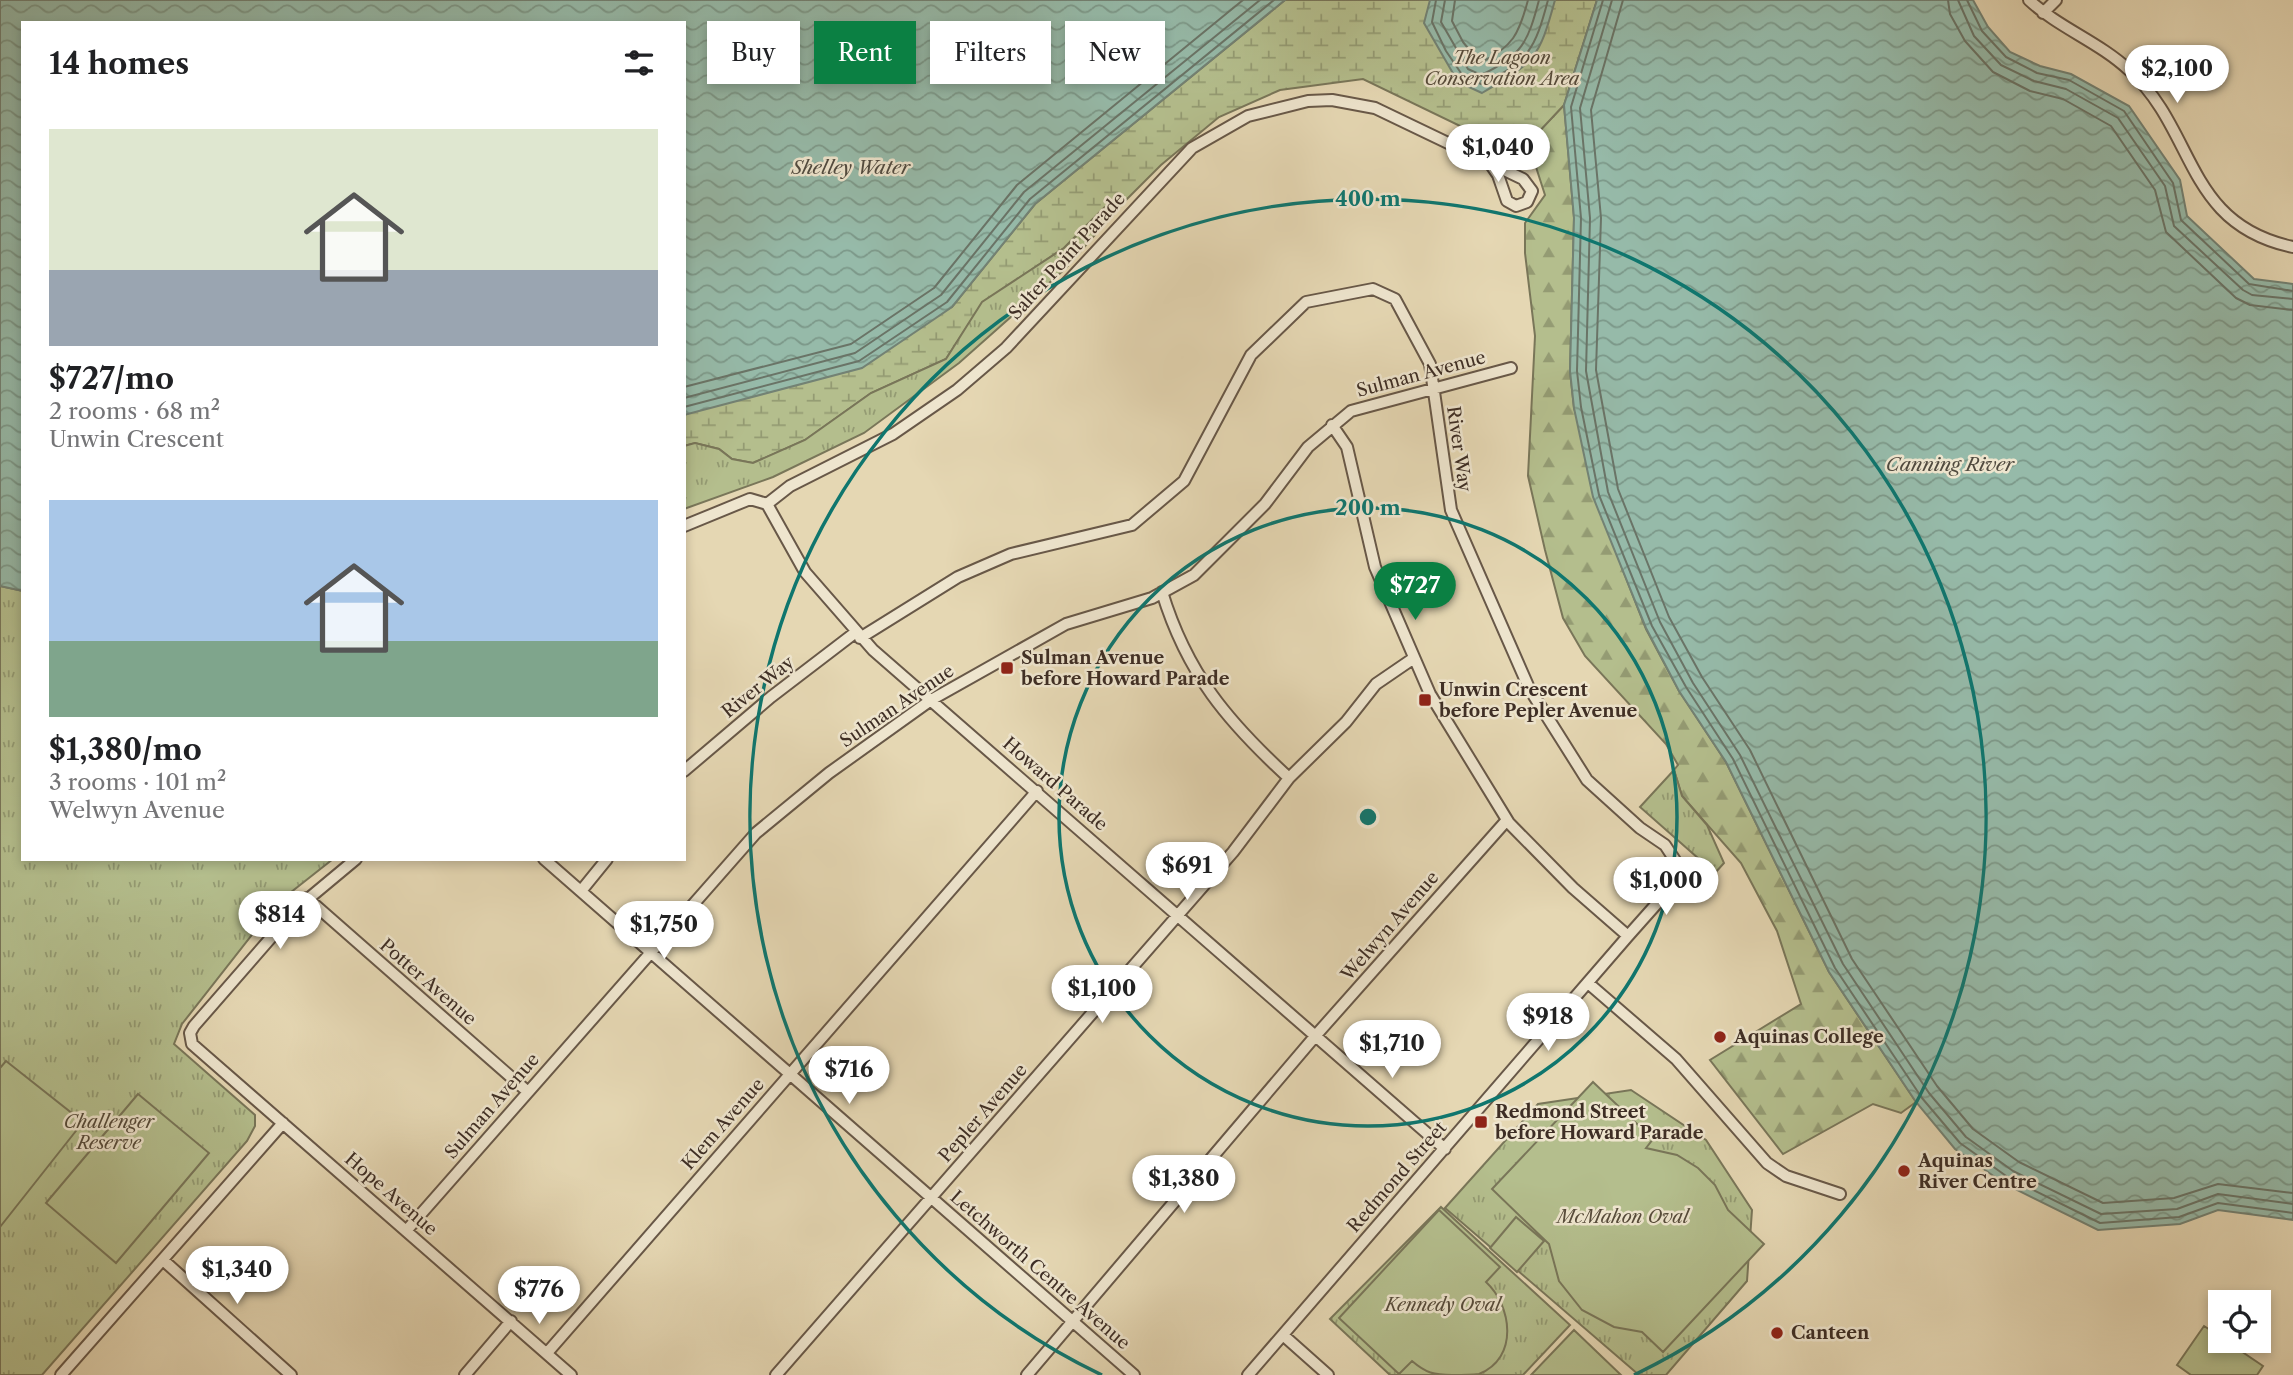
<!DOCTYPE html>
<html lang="en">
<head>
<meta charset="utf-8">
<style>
  body { margin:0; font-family:"Libre Caslon Text",serif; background:#f2f2f2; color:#202124; height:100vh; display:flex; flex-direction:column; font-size:26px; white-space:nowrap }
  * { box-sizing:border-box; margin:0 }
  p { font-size:23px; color:#757577 }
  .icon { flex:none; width:38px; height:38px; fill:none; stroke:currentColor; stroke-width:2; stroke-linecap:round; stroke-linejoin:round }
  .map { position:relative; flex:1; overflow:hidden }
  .panel { position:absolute; left:21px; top:21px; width:665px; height:840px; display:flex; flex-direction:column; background:#fff; border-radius:0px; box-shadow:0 4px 10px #0003 }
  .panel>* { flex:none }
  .top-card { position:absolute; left:707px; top:21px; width:665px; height:63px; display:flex; gap:14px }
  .buttons { position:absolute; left:2208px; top:1290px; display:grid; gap:14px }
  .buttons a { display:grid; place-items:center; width:63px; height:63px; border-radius:0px; background:#fff; box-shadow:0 4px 10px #0003; font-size:35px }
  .price { position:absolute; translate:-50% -60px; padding:0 16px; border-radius:24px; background:#fff; color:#222; font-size:23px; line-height:46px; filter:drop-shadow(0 2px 4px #0008) }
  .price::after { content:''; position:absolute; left:50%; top:42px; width:21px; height:16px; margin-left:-10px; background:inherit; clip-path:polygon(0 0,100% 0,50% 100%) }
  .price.active { background:#0b8043; color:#fff }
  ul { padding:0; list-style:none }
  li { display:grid; align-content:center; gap:14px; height:371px; padding:0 28px }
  li span { display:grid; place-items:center; height:217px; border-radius:0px; color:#555 }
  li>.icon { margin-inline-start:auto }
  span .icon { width:126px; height:126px; fill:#fffc; stroke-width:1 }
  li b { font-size:30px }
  h2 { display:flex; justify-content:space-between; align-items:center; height:84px; padding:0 28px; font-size:30px }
  .chip { padding:0 24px; border-radius:0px; background:#fff; box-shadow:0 4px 10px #0003; font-size:24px; line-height:63px }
  .chip.active { background:#0b8043; color:#fff }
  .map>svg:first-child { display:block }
  .forest { fill:url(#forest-firs); stroke:#797659; stroke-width:2 }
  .wetland { fill:url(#wetland-marsh); stroke:#797659; stroke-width:2 }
  .park { fill:url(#park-tufts); stroke:#797659; stroke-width:2 }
  .pitch { fill:#b4be8d; stroke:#797659; stroke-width:2 }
  .water { fill:url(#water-waves); stroke:#738274; stroke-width:2 }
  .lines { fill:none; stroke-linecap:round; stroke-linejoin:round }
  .shore { stroke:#6a7467; stroke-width:2 }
  .minor-casing { stroke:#685848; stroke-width:14 }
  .minor { stroke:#eee5ce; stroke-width:10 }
  .ring { fill:none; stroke:#0f766e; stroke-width:3.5 }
  .poi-dot { fill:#8f2418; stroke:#eee5ce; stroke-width:2.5 }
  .labels { text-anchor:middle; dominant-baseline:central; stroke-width:5; stroke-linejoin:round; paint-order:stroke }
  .park-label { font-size:18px; font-style:italic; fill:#564b3a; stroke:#eee5ce }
  .street-label { font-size:18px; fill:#3e2e25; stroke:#eee5ce }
  .poi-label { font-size:18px; font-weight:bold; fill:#3e2e25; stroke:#eee5ce; text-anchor:start }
  .water-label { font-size:19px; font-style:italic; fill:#504a3f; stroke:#eee5ce }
  .centre { fill:#0f766e; stroke:#eee5ce; stroke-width:3.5 }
  .ring-label { font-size:21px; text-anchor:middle; font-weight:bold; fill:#0f766e; stroke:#eee5ce; stroke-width:5; stroke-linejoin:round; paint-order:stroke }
</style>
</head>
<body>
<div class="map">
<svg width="2293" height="1375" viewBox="0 0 2293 1375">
  <defs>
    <pattern id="forest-firs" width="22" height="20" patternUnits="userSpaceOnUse" patternTransform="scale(1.75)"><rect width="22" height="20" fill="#b4be8d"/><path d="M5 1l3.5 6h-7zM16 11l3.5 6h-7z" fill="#949b73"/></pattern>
    <pattern id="wetland-marsh" width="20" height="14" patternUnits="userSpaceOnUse" patternTransform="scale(1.75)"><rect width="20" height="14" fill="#b4be8d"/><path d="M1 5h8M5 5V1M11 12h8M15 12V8" fill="none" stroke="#949b73"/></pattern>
    <pattern id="park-tufts" width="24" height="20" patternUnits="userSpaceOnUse" patternTransform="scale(1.75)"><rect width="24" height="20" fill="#b4be8d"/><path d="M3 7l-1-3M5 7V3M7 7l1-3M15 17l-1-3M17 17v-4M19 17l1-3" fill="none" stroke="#949b73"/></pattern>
    <pattern id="water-waves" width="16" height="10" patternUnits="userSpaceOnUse" patternTransform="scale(1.75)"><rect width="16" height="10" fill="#96baa9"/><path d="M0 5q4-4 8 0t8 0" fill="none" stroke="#7c9889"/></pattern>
  </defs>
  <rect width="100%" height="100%" fill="#e5d7b3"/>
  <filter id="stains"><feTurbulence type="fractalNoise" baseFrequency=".00286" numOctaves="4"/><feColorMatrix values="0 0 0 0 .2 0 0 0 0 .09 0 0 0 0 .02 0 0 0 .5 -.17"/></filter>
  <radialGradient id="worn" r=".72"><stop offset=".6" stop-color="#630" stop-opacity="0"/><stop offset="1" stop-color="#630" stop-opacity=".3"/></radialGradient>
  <path class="forest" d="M1564,105L1574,218L1570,371L1574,408L1622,568L1646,629L1679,691L1726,762L1829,972L1916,1102L1901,1113L1873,1104L1783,1154L1710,1060L1801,1004L1777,931L1741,863L1682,796L1674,770L1678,765L1666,744L1585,656L1563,618L1545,550L1528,476L1535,336L1525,253V223L1545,195L1535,164L1518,154Z"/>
  <path class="wetland" d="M1285,0H1597L1564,105L1518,154L1363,79L1280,90L1219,117L1161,165L1121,205L1105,207L1064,248L983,302L946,359L871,393L805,440L753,463L732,459L719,449L695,443L684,446V415L952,307L1035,204Z"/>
  <path class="park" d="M1121,205L1066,268L959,363L864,433L773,477L684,509V446L695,443L719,449L732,459L753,463L805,440L871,393L946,359L982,302L1064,248L1105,207Z
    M0,586L23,591V859H333L276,904L182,1024L174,1044L255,1115V1126L247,1141L42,1375H0Z
    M1674,770L1682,796L1707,825L1724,863L1715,873L1640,807Z
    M1631,1090L1706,1140L1752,1210L1747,1281L1666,1375H1639L1445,1208L1538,1104Z
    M1441,1207L1570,1325L1523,1375H1390L1330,1319Z"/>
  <path class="pitch" d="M6,1061L83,1122L0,1227V1068Z
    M1593,1082L1653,1139L1646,1148L1677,1155L1698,1168L1715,1185L1728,1210L1764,1244L1663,1352L1642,1332L1614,1327L1582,1310L1559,1281L1549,1244L1492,1189Z
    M138,1094L209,1153L116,1263L46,1203Z
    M1439,1210L1500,1267L1486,1282C1512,1306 1519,1358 1479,1374C1471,1375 1460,1375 1452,1375C1434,1375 1426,1373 1412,1361L1399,1374L1339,1318Z
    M1516,1217L1544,1241L1517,1272L1490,1248Z
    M2204,1326L2221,1337V1340L2226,1341L2263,1366L2257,1375H2191L2177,1365Z
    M1574,1330L1621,1375H1531Z"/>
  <path class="water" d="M0,0H1285L1035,204L952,307L862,368L684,415V23H23V591L0,586Z
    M1430,0H1555C1539,59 1535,62 1482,93L1458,82L1424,23Z
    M1597,0H1973L1988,27L2010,52L2040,66L2071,74L2129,106L2180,180L2187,216L2254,279L2293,284V1220L2218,1210L2180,1224L2098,1230L2005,1184L1955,1149L1916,1102L1829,972L1726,762L1679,691L1646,628L1593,497L1574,408L1570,371L1574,218L1564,105Z"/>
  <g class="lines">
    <path class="shore" d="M1436,0L1432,22L1446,51L1463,76L1481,84C1529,62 1535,49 1548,0
      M1445,0L1441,22L1468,69L1481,75C1522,56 1528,42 1539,0
      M1455,0L1452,21L1463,42L1480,63C1513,47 1519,34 1528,0
      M1603,0L1571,107L1581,218L1577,371L1581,407L1599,495L1652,626L1686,687L1733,759L1835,968L1922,1098L1960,1143L2009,1178L2100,1223L2179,1217L2218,1203L2293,1213
      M1612,0L1580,108L1590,218L1586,371L1608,492L1660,622L1693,683L1740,755L1843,964L1929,1093L1966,1137L2013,1171L2101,1214L2177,1209L2218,1194L2293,1204
      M1623,0L1591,110L1601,218L1596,370L1618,489L1669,617L1702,677L1750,750L1852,959L1937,1086L1973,1129L2019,1162L2103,1203L2174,1198L2218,1184L2293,1193
      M1948,0L1950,14L1965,41L1993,72L2030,91L2063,99L2111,126L2155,190L2166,232L2236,298L2250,305L2293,310
      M1958,0L1974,36L2001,65L2034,81L2066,89L2118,118L2165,186L2174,226L2243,290L2252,295L2293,299
      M1967,0L1982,31L2006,57L2037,73L2069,80L2124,111L2173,183L2181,220L2249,284L2293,291
      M684,387L851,344L934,288L1017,185L1243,0
      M684,398L855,353L941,295L1024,192L1260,0
      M684,407L859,361L947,302L1030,199L1274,0"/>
    <g class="minor-casing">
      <path id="minor" d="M2029,0C2059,28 2099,42 2129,70C2197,131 2184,224 2293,247
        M2043,13L2056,0
        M1332,425L1347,447L1375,567L1430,694L1509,823L1573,888L1628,936
        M767,504L805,572L873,650L1445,1149
        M684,526L750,499L767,504L790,486L893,434L957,390L1006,348L1192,148L1248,116L1308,101L1332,100L1375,108L1523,179L1532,191L1527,202L1516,206L1507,201L1498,175L1489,162
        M1162,592C1187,674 1228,722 1289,778
        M860,638L958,577L1011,554L1132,525L1184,481L1251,355L1306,302L1373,289L1395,299L1430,364L1451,510L1529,688L1587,780L1640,828L1665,845L1686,877L1668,891L1628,936L1248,1375
        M684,771L771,697L856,632
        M356,859L296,909L194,1026L190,1033L192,1044L571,1375
        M544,859L1134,1375
        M581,891L607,859
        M307,898L528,1092
        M1588,983L1676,1059L1767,1163L1786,1176L1840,1194
        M406,1231L756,833L829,773L931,700L1066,624L1152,598L1194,575L1265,504L1308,447L1351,411L1511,368
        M163,1260L291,1375
        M1283,1335L1328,1375
        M547,1353L1037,791
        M61,1375L283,1123
        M465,1375L511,1321
        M776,1375L1233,852L1289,778L1346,722L1376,684L1414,658
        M1027,1375L1317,1034L1507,820"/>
    </g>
    <use href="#minor" class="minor"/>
  </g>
  <g class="ring">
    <circle cx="1368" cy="817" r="309"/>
    <path d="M1102 1375A618 618 0 1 1 1634 1375"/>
  </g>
  <g class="poi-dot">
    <rect x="1000" y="661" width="14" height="14" rx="3.5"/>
    <rect x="1418" y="693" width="14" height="14" rx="3.5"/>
    <circle cx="1720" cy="1037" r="7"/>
    <rect x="1474" y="1115" width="14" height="14" rx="3.5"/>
    <circle cx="1904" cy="1171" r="7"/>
    <circle cx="1777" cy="1333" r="7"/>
  </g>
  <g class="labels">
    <g class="park-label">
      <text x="1502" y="58">The Lagoon<tspan x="1502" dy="21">Conservation Area</tspan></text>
      <text x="109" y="1122">Challenger<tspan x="109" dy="21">Reserve</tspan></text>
      <text x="1623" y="1217">McMahon Oval</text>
      <text x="1443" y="1305">Kennedy Oval</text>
    </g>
    <g class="street-label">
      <text transform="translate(1067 256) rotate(-48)">Salter Point Parade</text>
      <text transform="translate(1421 374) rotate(-15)">Sulman Avenue</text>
      <text transform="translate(1459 449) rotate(82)">River Way</text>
      <text transform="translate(758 687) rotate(-39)">River Way</text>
      <text transform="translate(897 706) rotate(-34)">Sulman Avenue</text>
      <text transform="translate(1055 784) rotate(41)">Howard Parade</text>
      <text transform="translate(1390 926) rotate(-49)">Welwyn Avenue</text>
      <text transform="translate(428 982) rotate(41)">Potter Avenue</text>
      <text transform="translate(492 1106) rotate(-49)">Sulman Avenue</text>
      <text transform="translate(983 1113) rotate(-49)">Pepler Avenue</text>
      <text transform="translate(723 1124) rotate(-49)">Klem Avenue</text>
      <text transform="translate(1397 1177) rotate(-49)">Redmond Street</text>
      <text transform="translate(391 1194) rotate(41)">Hope Avenue</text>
      <text transform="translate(1040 1270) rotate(41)">Letchworth Centre Avenue</text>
    </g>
    <g class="poi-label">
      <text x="1021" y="658">Sulman Avenue<tspan x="1021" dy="21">before Howard Parade</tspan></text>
      <text x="1439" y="690">Unwin Crescent<tspan x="1439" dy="21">before Pepler Avenue</tspan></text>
      <text x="1734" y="1037">Aquinas College</text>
      <text x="1495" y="1112">Redmond Street<tspan x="1495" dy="21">before Howard Parade</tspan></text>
      <text x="1918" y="1161">Aquinas<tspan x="1918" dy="21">River Centre</tspan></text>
      <text x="1791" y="1333">Canteen</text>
    </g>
    <g class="water-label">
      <text x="851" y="167">Shelley Water</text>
      <text x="1950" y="464">Canning River</text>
    </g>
  </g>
  <circle cx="1368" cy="817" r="10" class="centre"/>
  <g class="ring-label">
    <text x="1368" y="206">400 m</text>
    <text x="1368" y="515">200 m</text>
  </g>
  <rect width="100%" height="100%" filter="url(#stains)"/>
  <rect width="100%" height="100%" fill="url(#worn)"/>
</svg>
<div class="buttons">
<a><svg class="icon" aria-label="locate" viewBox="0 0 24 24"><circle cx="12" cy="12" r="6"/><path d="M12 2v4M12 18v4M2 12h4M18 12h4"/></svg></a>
</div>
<b class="price" style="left:2177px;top:105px">$2,100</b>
<b class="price" style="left:1498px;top:184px">$1,040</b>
<b class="price active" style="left:1415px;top:622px">$727</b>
<b class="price" style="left:1187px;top:902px">$691</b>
<b class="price" style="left:1666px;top:917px">$1,000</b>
<b class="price" style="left:280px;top:951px">$814</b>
<b class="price" style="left:664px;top:961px">$1,750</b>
<b class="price" style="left:1102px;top:1025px">$1,100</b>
<b class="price" style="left:1548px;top:1053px">$918</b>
<b class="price" style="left:1392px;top:1080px">$1,710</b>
<b class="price" style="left:849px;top:1106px">$716</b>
<b class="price" style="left:1184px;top:1215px">$1,380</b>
<b class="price" style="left:237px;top:1306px">$1,340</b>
<b class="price" style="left:539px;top:1326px">$776</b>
<div class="top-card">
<a class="chip">Buy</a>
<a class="chip active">Rent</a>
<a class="chip">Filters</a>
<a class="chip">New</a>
</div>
<section class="panel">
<h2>14 homes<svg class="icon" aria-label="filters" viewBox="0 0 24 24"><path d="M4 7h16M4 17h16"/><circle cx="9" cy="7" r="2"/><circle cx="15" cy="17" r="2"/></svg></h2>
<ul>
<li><span style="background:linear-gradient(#dfe7d0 65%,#9aa5b1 0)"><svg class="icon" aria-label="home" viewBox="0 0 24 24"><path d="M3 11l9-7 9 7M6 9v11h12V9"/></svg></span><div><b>$727/mo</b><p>2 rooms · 68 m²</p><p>Unwin Crescent</p></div></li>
<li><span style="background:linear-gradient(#a9c7e8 65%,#7fa58c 0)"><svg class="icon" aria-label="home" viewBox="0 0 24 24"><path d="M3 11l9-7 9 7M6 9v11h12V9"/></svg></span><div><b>$1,380/mo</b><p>3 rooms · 101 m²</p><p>Welwyn Avenue</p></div></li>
</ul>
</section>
</div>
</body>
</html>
